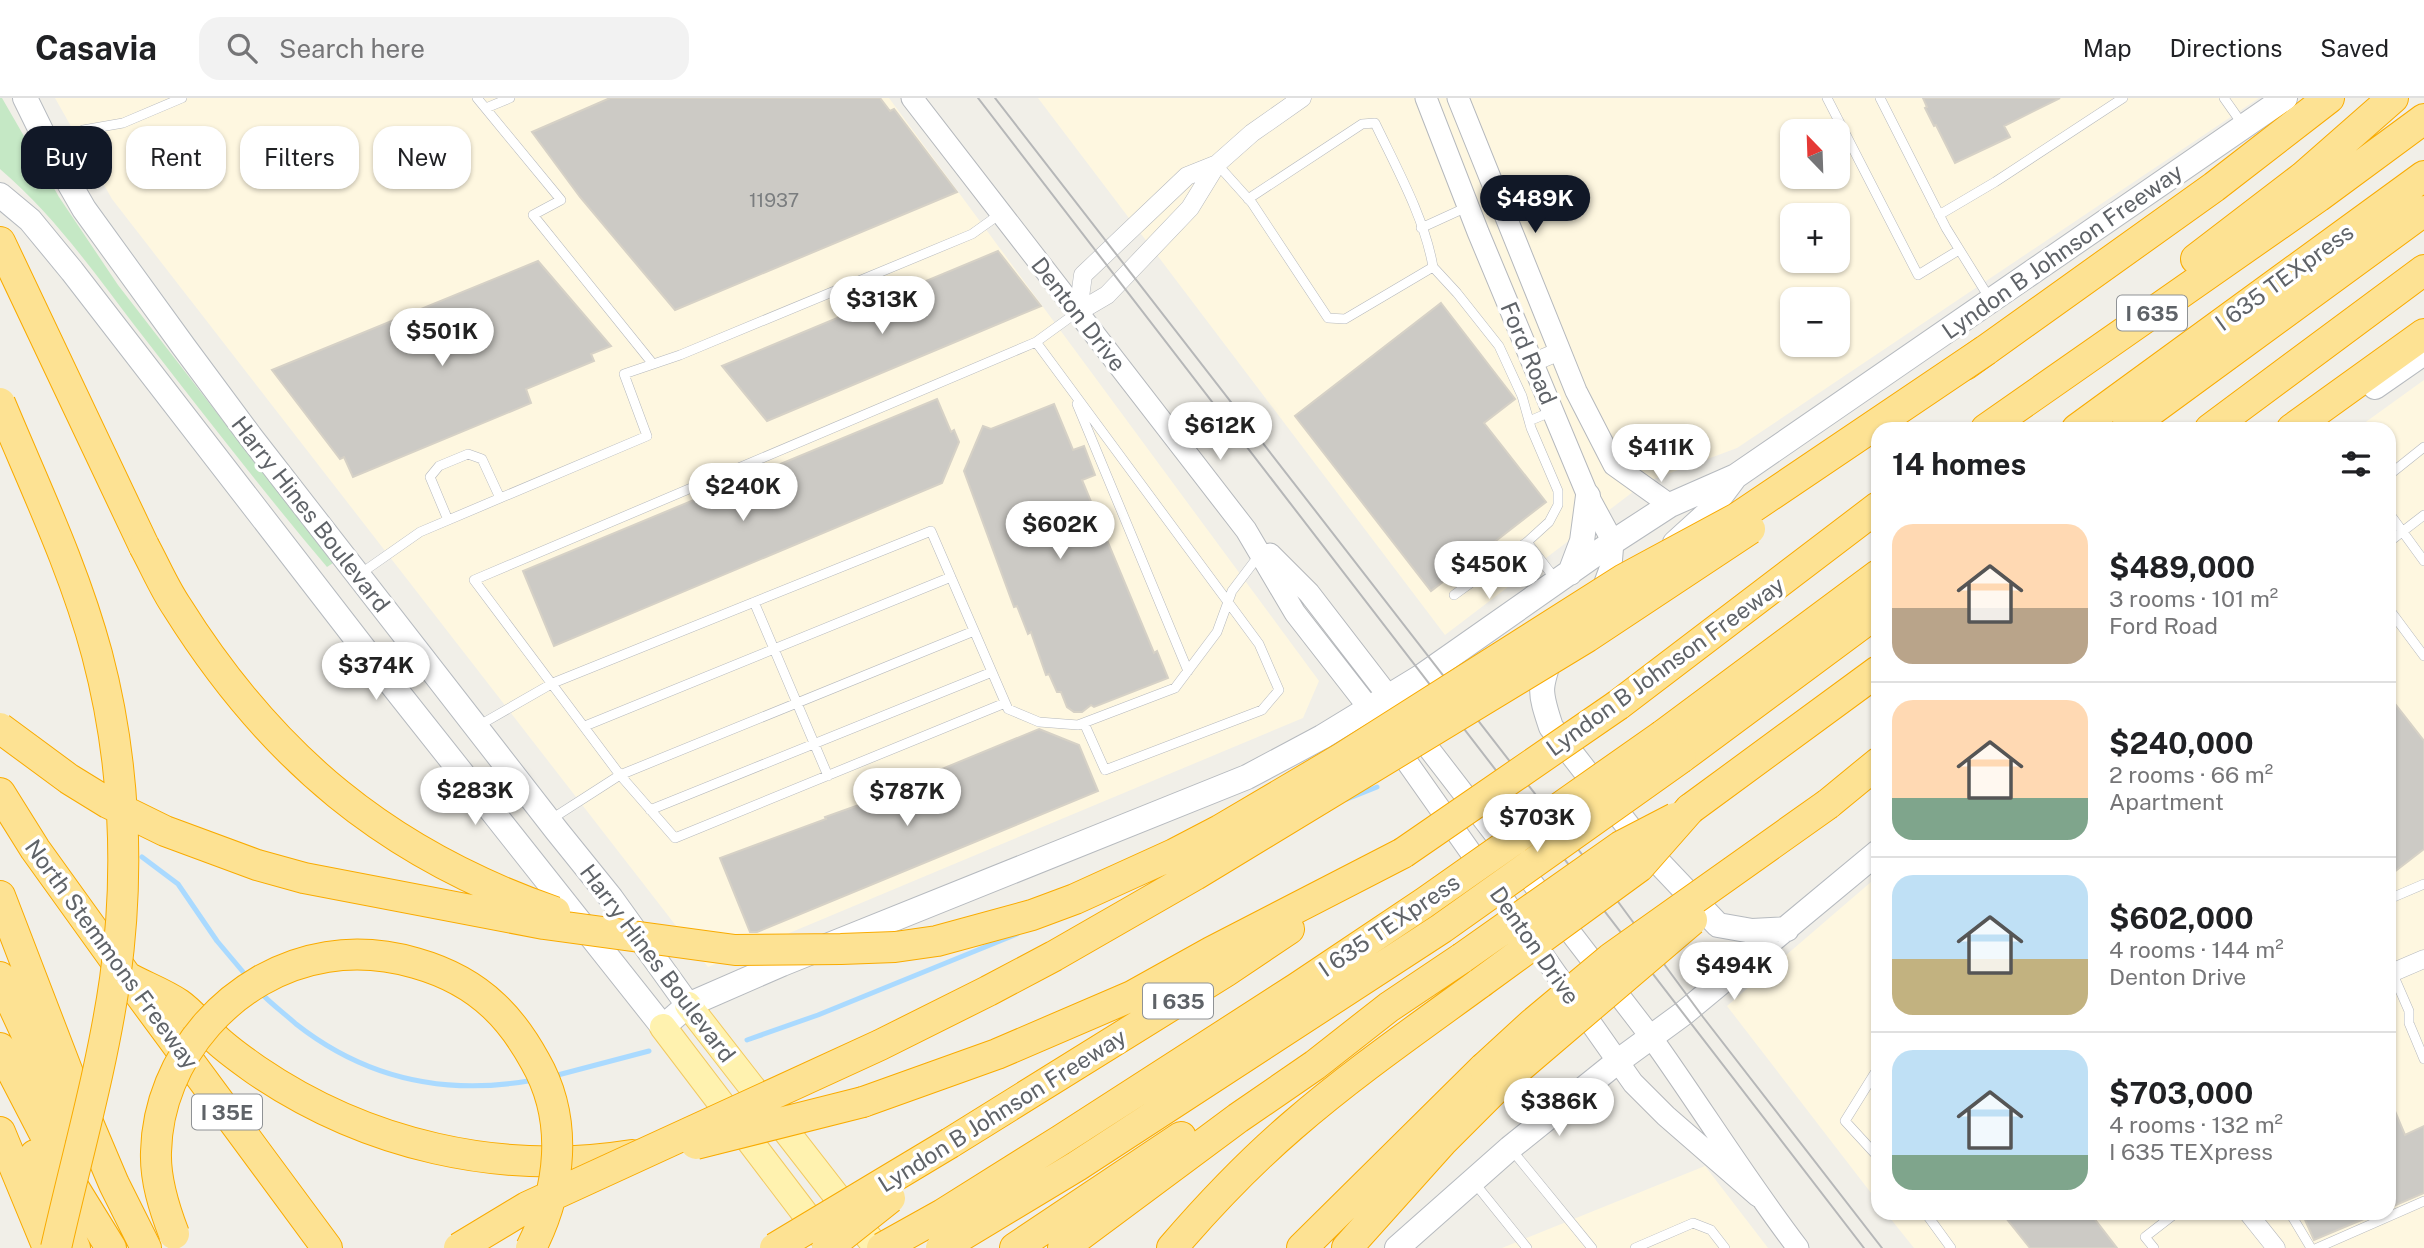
<!DOCTYPE html>
<html lang="en">
<head>
<meta charset="utf-8">
<style>
  body { margin:0; font-family:"Public Sans",sans-serif; background:#f2f2f2; color:#202124; height:100vh; display:flex; flex-direction:column; font-size:26px; white-space:nowrap }
  * { box-sizing:border-box; margin:0 }
  p { font-size:23px; color:#757577 }
  .icon { flex:none; width:38px; height:38px; fill:none; stroke:currentColor; stroke-width:2; stroke-linecap:round; stroke-linejoin:round }
  .map { position:relative; flex:1; overflow:hidden }
  .details { position:absolute; left:1871px; top:324px; width:525px; height:798px; display:flex; flex-direction:column; background:#fff; border-radius:21px; box-shadow:0 2px 5px #0004 }
  .details>* { flex:none }
  .hud { position:absolute; left:21px; top:28px; width:665px; height:63px; display:flex; gap:14px }
  .needle { width:46px; rotate:337deg }
  .tools { position:absolute; left:1780px; top:21px; display:grid; gap:14px }
  .tools a { display:grid; place-items:center; width:70px; height:70px; border-radius:14px; background:#fff; box-shadow:0 2px 5px #0004; font-size:35px }
  .price { position:absolute; translate:-50% -60px; padding:0 16px; border-radius:24px; background:#fff; color:#222; font-size:23px; line-height:46px; filter:drop-shadow(0 2px 4px #0008) }
  .price::after { content:''; position:absolute; left:50%; top:42px; width:21px; height:16px; margin-left:-10px; background:inherit; clip-path:polygon(0 0,100% 0,50% 100%) }
  .price.current { background:#111827; color:#fff }
  ul { padding:0; list-style:none }
  li { display:flex; align-items:center; gap:21px; height:175px; padding:0 21px }
  li+li { border-top:2px solid #e0e0e0 }
  li span { display:grid; place-items:center; flex:none; width:196px; height:140px; border-radius:21px; color:#555 }
  li>.icon { margin-inline-start:auto }
  span .icon { width:84px; height:84px; fill:#fffc; stroke-width:1 }
  li b { font-size:30px }
  h2 { display:flex; justify-content:space-between; align-items:center; height:84px; padding:0 21px; font-size:30px }
  .chip { padding:0 24px; border-radius:21px; background:#fff; box-shadow:0 2px 5px #0004; font-size:24px; line-height:63px }
  .chip.current { background:#111827; color:#fff }
  header { display:flex; align-items:center; gap:42px; box-sizing:border-box; height:98px; padding:0 35px; background:#fff; border-bottom:2px solid #e0e0e0 }
  header strong { font-size:33px }
  nav { display:flex; gap:38px; margin-inline-start:auto; font-size:24px }
  .search { width:490px; height:63px; background:#f2f2f2; display:flex; align-items:center; gap:18px; box-sizing:border-box; padding:0 24px; border-radius:21px; color:#757577; font-size:26px }
  .map>svg:first-child { display:block }
  .commercial { fill:#fef7e0; fill-rule:evenodd }
  .green { fill:#c5e8c5 }
  .lines { fill:none; stroke-linecap:round; stroke-linejoin:round }
  .stream { stroke:#aadaff; stroke-width:5 }
  .building { fill:#cccac5; stroke:#d6d1c6; stroke-width:2 }
  .service-casing { stroke:#b5b8bc; stroke-width:10 }
  .minor-casing { stroke:#b5b8bc; stroke-width:19 }
  .tertiary-casing { stroke:#b5b8bc; stroke-width:23 }
  .secondary-casing { stroke:#b6babf; stroke-width:26 }
  .primary-casing { stroke:#f2c960; stroke-width:28 }
  .motorway-casing { stroke:#f9ab00; stroke-width:32 }
  .service { stroke:#fff; stroke-width:9 }
  .minor { stroke:#fff; stroke-width:18 }
  .tertiary { stroke:#fff; stroke-width:21 }
  .secondary { stroke:#fff; stroke-width:24 }
  .primary { stroke:#fff2af; stroke-width:26 }
  .motorway { stroke:#fde293; stroke-width:30 }
  .tram { stroke:#b6b7b8; stroke-width:2 }
  .motorway-bridge-casing { stroke:#f9ab00; stroke-width:32; stroke-linecap:butt }
  .motorway-bridge { stroke:#fde293; stroke-width:30 }
  .labels { text-anchor:middle; dominant-baseline:central; stroke-width:7; stroke-linejoin:round; paint-order:stroke }
  .number-label { font-size:19px; fill:#7a7d7f }
  .shield { fill:#fff; stroke:#8f9295; stroke-width:2 }
  .shield-label { font-size:21px; font-weight:bold; fill:#5f6368 }
  .street-label { font-size:23px; fill:#5f6368; stroke:#fff }
</style>
</head>
<body>
<header>
<strong>Casavia</strong>
<div class="search"><svg class="icon" aria-label="search" viewBox="0 0 24 24"><circle cx="10" cy="10" r="6"/><path d="M15 15l6 6"/></svg>Search here</div>
<nav><a>Map</a><a>Directions</a><a>Saved</a></nav>
</header>
<div class="map">
<svg width="2424" height="1150" viewBox="0 0 2424 1150">
  <rect width="100%" height="100%" fill="#f1efe8"/>
  <path class="commercial" d="M55,0H889L1319,583L1303,620L708,869L112,101Z
    M1038,0H2259L1737,350L1646,384L1445,537ZM1792,33H1838V79H1792ZM1792,117H1838V163H1792ZM1792,201H1838V247H1792Z
    M2424,282V1150H1914L1886,1115H2389V331H2356Z
    M1878,778V1104L1727,908Z
    M1705,1068L1768,1150H1502Z"/>
  <path class="green" d="M0,0H2L59,99L118,187L333,465L327,469C261,391 198,309 135,228C93,173 53,116 0,71Z"/>
  <g class="lines">
    <path class="stream" d="M1347,701L1377,689
      M142,759L178,786L217,843L249,881
      M260,894C271,906 284,915 296,926C366,981 447,998 534,982
      M747,942L818,917L1017,836
      M554,978L649,953"/>
  </g>
  <path class="building" d="M610,0H880L890,13L894,11L957,94L675,212L580,99L532,34Z
    M1923,0H2060L2004,28L2010,39L1955,65L1936,27L1934,28L1925,10L1927,9Z
    M998,153L1041,208L767,323L722,268Z
    M538,163L611,248L591,256L594,263L526,291L531,305L353,379L344,359L340,361L272,272Z
    M1441,205L1515,301L1484,325L1546,404L1431,493L1295,318Z
    M937,301L951,334L954,332L959,344L942,385L554,548L523,473Z
    M1054,306L1073,352L1084,348L1095,377L1082,382L1154,555L1157,553L1168,580L1094,609L1091,607L1082,614H1074L1067,609L1061,594H1057L1049,576L1046,577L1033,540L1031,534L1028,536L1017,508L1014,509L964,373L983,328L991,331Z
    M2389,598L2424,643V751L2389,778Z
    M1039,631L1079,647L1098,693L757,834H750L720,760L826,721L825,719L873,702L921,682L920,680Z
    M2389,999L2405,1037L2424,1028V1095L2389,1110Z
    M2002,1115H2090L2117,1150H2030Z
    M2302,1115H2378L2314,1142Z"/>
  <g class="lines">
    <g class="service-casing">
      <path id="service" d="M477,0L561,102L533,117L653,266
        M1827,0L1918,177L1959,152
        M1880,0L1946,130L1990,201
        M2224,0L2243,27
        M486,10L510,0
        M50,48L83,32L123,25L182,0
        M1217,66L1252,105L1328,220L1345,221L1433,169C1425,121 1396,69 1375,25L1362,26L1248,101
        M1939,117L1995,84L2123,0
        M1421,130L1467,109
        M1433,169L1457,195L1499,248L1522,298L1531,330L1558,393V407L1549,424L1527,444L1556,482
        M1036,244L1259,546L1279,592L1262,612L1105,672L1084,625
        M1077,306L1188,573
        M1529,323L1553,313
        M2389,377L2424,349
        M2389,415L2424,463
        M448,422L430,379L439,368L468,356L482,361L500,400
        M2389,444L2424,417
        M360,476L420,434L647,338L624,276L680,257L972,136L1000,116
        M1454,497L1527,444
        M754,504L828,678
        M2389,511L2424,558
        M974,533L620,677L474,482L1036,244L1076,215
        M478,628L553,585L931,433L1008,611L1039,624L1078,627L1175,590L1217,534L1232,493L1260,456
        M585,628L951,479
        M650,712L992,574
        M550,722L620,677L675,740L1005,605
        M2389,801L2424,786
        M2392,874L2409,913V925L2424,961
        M1878,970L1845,1023L1878,1059
        M1511,1051L1592,1150
        M1473,1083L1527,1150
        M1929,1115L1927,1117L1951,1150
        M2290,1115L2311,1150
        M1635,1150L1693,1125L1711,1132L1725,1150
        M2154,1150L2145,1139L2176,1115
        M2317,1150L2424,1103"/>
    </g>
    <g class="minor-casing">
      <path id="minor" d="M1078,214L1107,197L1190,110L1217,66L1252,35L1302,0
        M1078,214L1083,177L1187,78L1217,66
        M1534,264L1560,253
        M2389,876L2424,861
        M2248,1115L2276,1150"/>
    </g>
    <g class="tertiary-casing">
      <path id="tertiary" d="M912,0L1246,432L1295,515L1369,610L1633,985L1666,1018L1758,1098
        M1426,0L1478,134L1588,398L1613,444L1611,468L1599,501
        M1458,0L1576,293L1614,367L1670,407
        M1270,456L1309,495L1651,939C1701,1009 1746,1082 1798,1150"/>
    </g>
    <g class="secondary-casing">
      <path id="secondary" d="M25,0L54,59L84,111L184,249L250,338L557,733L611,800L688,907
        M0,97L30,122L72,173L385,578L663,929L688,907L782,866L1247,679L1322,639L1422,578L1613,444L1670,407L1736,378L2285,0
        M2375,289L2424,255
        M1675,445L1708,415L1735,379
        M1570,475L1582,443L1588,398
        M1552,555C1539,590 1539,593 1551,629L1645,750L1718,827L1752,833L1787,831
        M1397,1150L1510,1050L1617,964L1684,915L1878,754"/>
    </g>
    <g class="primary-casing">
      <path id="primary" d="M688,907L877,1150
        M663,929L825,1142"/>
    </g>
    <g class="motorway-casing">
      <path id="motorway" d="M0,144L144,448
        M2196,161L2303,79L2393,0
        M1965,267L2214,89L2329,0
        M1986,331L2318,99L2424,21
        M2077,331L2424,78
        M2126,331L2424,113
        M2210,331L2424,172
        M2292,331L2424,236
        M1618,607L1878,409
        M1663,637L1878,477
        M1681,660L1878,514
        M0,695L35,751L127,879L327,1150
        M1828,706L1878,665
        M1690,711L1878,573
        M0,798L78,1001L114,1086L146,1150
        M0,879L69,1028
        M127,879C143,888 163,895 179,906C192,915 202,929 214,939C226,951 242,962 256,972C366,1047 500,1078 632,1057
        M0,950L66,1077L111,1150
        M863,1004L997,956L1132,898L1211,854L1403,755
        M0,1034L48,1150
        M950,1045L1225,874L1289,831
        M35,1057L75,1150
        M1015,1150L1181,1039
        M1063,1150L1238,1020L1315,967L1389,909L1462,860
        M1172,1150C1209,1107 1249,1065 1292,1028C1352,976 1417,931 1480,885
        M1302,1150L1484,970
        M1347,1150L1442,1044L1501,985"/>
    </g>
    <use href="#service" class="service"/>
    <use href="#minor" class="minor"/>
    <use href="#tertiary" class="tertiary"/>
    <use href="#secondary" class="secondary"/>
    <use href="#primary" class="primary"/>
    <use href="#motorway" class="motorway"/>
    <path class="tram" d="M978,0L1864,1150
      M995,0L1605,786L1703,919L1882,1150"/>
    <g class="motorway-bridge-casing">
      <path id="motorway-bridge" d="M0,305C34,387 74,470 97,556C125,662 130,774 115,881C102,972 76,1061 56,1150
        M144,448C155,468 164,490 177,509C271,659 387,756 555,814
        M0,630L69,681L108,705L165,733L257,767L304,780L544,826L735,852L841,851L895,849L937,843L1032,817L1075,801L1174,756L1220,732L1342,660L1624,481L1737,420L1986,252
        M1403,755L1618,607
        M1462,860L1621,748L1675,720
        M1480,885L1639,769L1690,711
        M1484,970L1532,926L1611,860L1828,706
        M1501,985L1692,822
        M696,1046L863,1004
        M174,1136C164,1110 155,1082 156,1054C158,959 233,874 327,859C383,850 452,868 494,908C511,924 524,943 535,963C569,1022 561,1091 531,1150
        M459,1150L527,1109L880,947L988,893L1054,858L1195,777L1587,539L1750,431
        M775,1150L950,1045
        M827,1150L890,1100
        M882,1150L943,1116L1061,1042L1297,890L1424,805L1663,637
        M941,1150L1077,1068L1442,830L1681,660"/>
    </g>
    <use href="#motorway-bridge" class="motorway-bridge"/>
  </g>
  <g class="labels">
    <g class="number-label">
      <text x="774" y="102">11937</text>
    </g>
    <g class="shield">
      <rect x="2117" y="197.5" width="70" height="35" rx="5"/>
      <rect x="1143" y="885.5" width="70" height="35" rx="5"/>
      <rect x="192" y="996.5" width="70" height="35" rx="5"/>
    </g>
    <g class="shield-label">
      <text x="2152" y="215">I 635</text>
      <text x="1178" y="903">I 635</text>
      <text x="227" y="1014">I 35E</text>
    </g>
    <g class="street-label">
      <text transform="translate(2062 153) rotate(-35)">Lyndon B Johnson Freeway</text>
      <text transform="translate(2284 179) rotate(-36)">I 635 TEXpress</text>
      <text transform="translate(1079 216) rotate(52)">Denton Drive</text>
      <text transform="translate(1529 255) rotate(67)">Ford Road</text>
      <text transform="translate(311 416) rotate(52)">Harry Hines Boulevard</text>
      <text transform="translate(1665 568) rotate(-36)">Lyndon B Johnson Freeway</text>
      <text transform="translate(1389 827) rotate(-34)">I 635 TEXpress</text>
      <text transform="translate(1535 847) rotate(55)">Denton Drive</text>
      <text transform="translate(112 856) rotate(54)">North Stemmons Freeway</text>
      <text transform="translate(658 865) rotate(53)">Harry Hines Boulevard</text>
      <text transform="translate(1002 1012) rotate(-32)">Lyndon B Johnson Freeway</text>
    </g>
  </g>
</svg>
<div class="tools">
<a><svg class="needle" viewBox="-14 -14 28 28"><path d="M0-13l5 13h-10z" fill="#e53935"/><path d="M0 13l5-13h-10z" fill="#757577"/></svg></a>
<a>+</a>
<a>−</a>
</div>
<b class="price current" style="left:1535px;top:137px">$489K</b>
<b class="price" style="left:882px;top:238px">$313K</b>
<b class="price" style="left:442px;top:270px">$501K</b>
<b class="price" style="left:1220px;top:364px">$612K</b>
<b class="price" style="left:1661px;top:386px">$411K</b>
<b class="price" style="left:743px;top:425px">$240K</b>
<b class="price" style="left:1060px;top:463px">$602K</b>
<b class="price" style="left:1489px;top:503px">$450K</b>
<b class="price" style="left:376px;top:604px">$374K</b>
<b class="price" style="left:475px;top:729px">$283K</b>
<b class="price" style="left:907px;top:730px">$787K</b>
<b class="price" style="left:1537px;top:756px">$703K</b>
<b class="price" style="left:1734px;top:904px">$494K</b>
<b class="price" style="left:1559px;top:1040px">$386K</b>
<div class="hud">
<a class="chip current">Buy</a>
<a class="chip">Rent</a>
<a class="chip">Filters</a>
<a class="chip">New</a>
</div>
<section class="details">
<h2>14 homes<svg class="icon" aria-label="filters" viewBox="0 0 24 24"><path d="M4 7h16M4 17h16"/><circle cx="9" cy="7" r="2"/><circle cx="15" cy="17" r="2"/></svg></h2>
<ul>
<li><span style="background:linear-gradient(#ffd9b3 60%,#b9a48a 0)"><svg class="icon" aria-label="home" viewBox="0 0 24 24"><path d="M3 11l9-7 9 7M6 9v11h12V9"/></svg></span><div><b>$489,000</b><p>3 rooms · 101 m²</p><p>Ford Road</p></div></li>
<li><span style="background:linear-gradient(#ffd9b3 70%,#7fa58c 0)"><svg class="icon" aria-label="home" viewBox="0 0 24 24"><path d="M3 11l9-7 9 7M6 9v11h12V9"/></svg></span><div><b>$240,000</b><p>2 rooms · 66 m²</p><p>Apartment</p></div></li>
<li><span style="background:linear-gradient(#bfe0f5 60%,#c2b280 0)"><svg class="icon" aria-label="home" viewBox="0 0 24 24"><path d="M3 11l9-7 9 7M6 9v11h12V9"/></svg></span><div><b>$602,000</b><p>4 rooms · 144 m²</p><p>Denton Drive</p></div></li>
<li><span style="background:linear-gradient(#bfe0f5 75%,#7fa58c 0)"><svg class="icon" aria-label="home" viewBox="0 0 24 24"><path d="M3 11l9-7 9 7M6 9v11h12V9"/></svg></span><div><b>$703,000</b><p>4 rooms · 132 m²</p><p>I 635 TEXpress</p></div></li>
</ul>
</section>
</div>
</body>
</html>
